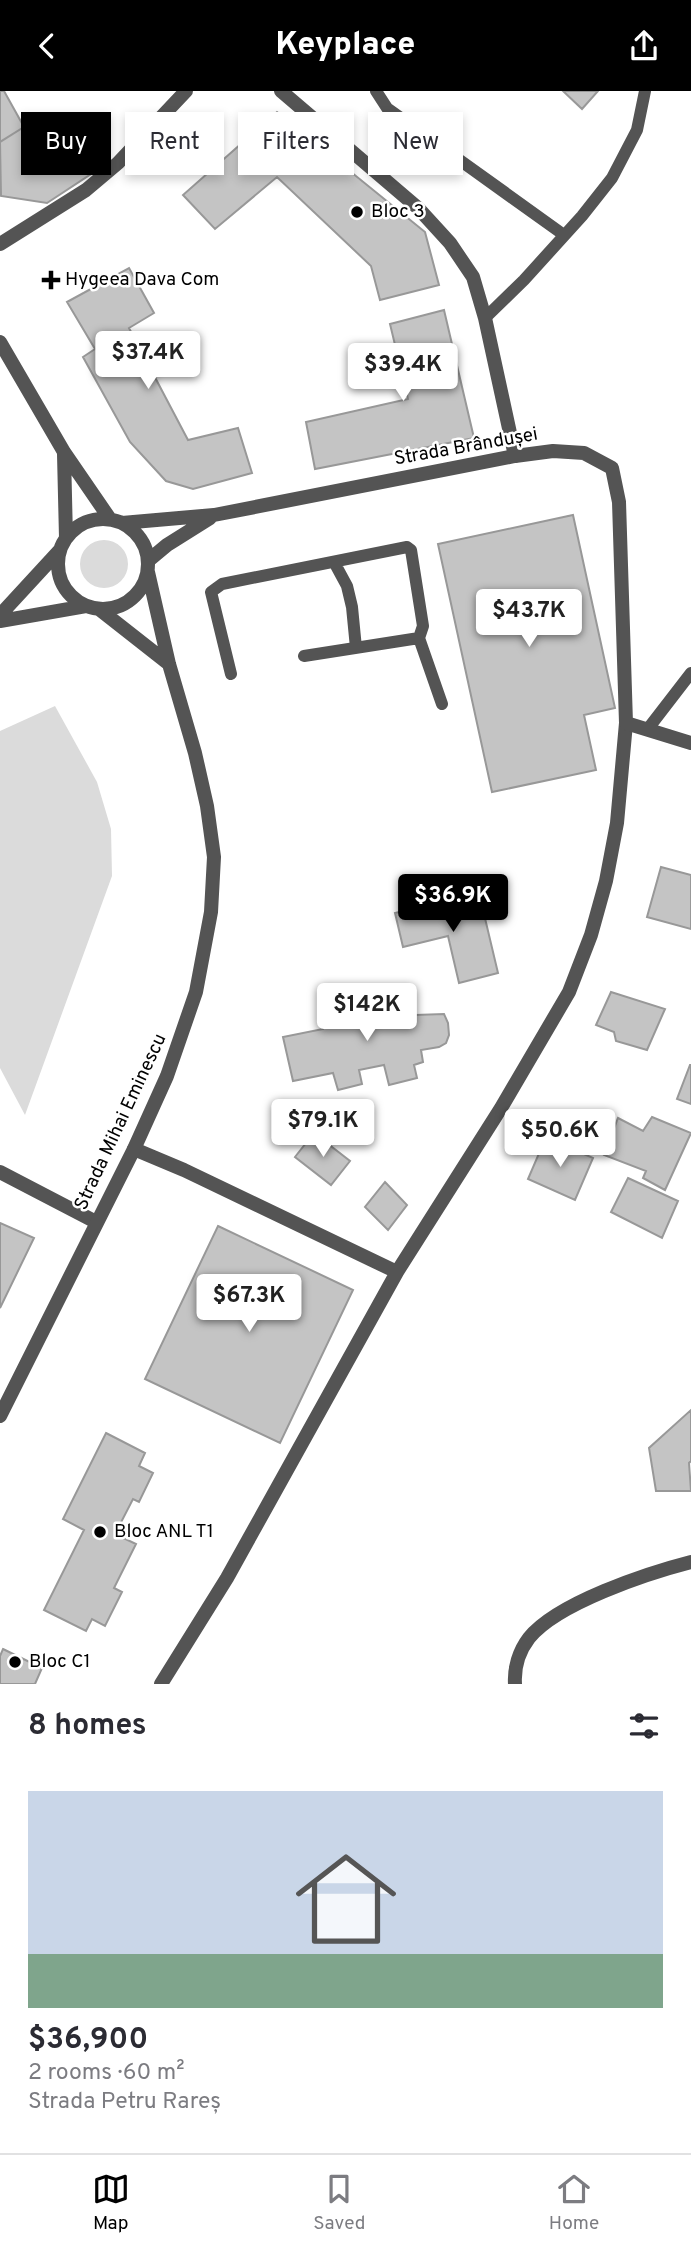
<!DOCTYPE html>
<html lang="en">
<head>
<meta charset="utf-8">
<style>
  body { margin:0; font-family:Overpass,sans-serif; background:#f2f2f3; color:#2b2b33; height:100vh; display:flex; flex-direction:column; font-size:26px; white-space:nowrap }
  * { box-sizing:border-box; margin:0 }
  p { font-size:23px; color:#7c7c81 }
  .icon { flex:none; width:38px; height:38px; fill:none; stroke:currentColor; stroke-width:2; stroke-linecap:round; stroke-linejoin:round }
  .map { position:relative; height:1593px; overflow:hidden }
  .side { display:flex; flex-direction:column; background:#fff; flex:1 }
  .side>* { flex:none }
  .guide { position:absolute; left:21px; top:21px; width:649px; height:63px; display:flex; gap:14px }
  .price { position:absolute; translate:-50% -60px; padding:0 16px; border-radius:7px; background:#fff; color:#222; font-size:23px; line-height:46px; filter:drop-shadow(0 2px 4px #0008) }
  .price::after { content:''; position:absolute; left:50%; top:42px; width:21px; height:16px; margin-left:-10px; background:inherit; clip-path:polygon(0 0,100% 0,50% 100%) }
  .price.current { background:#000; color:#fff }
  ul { padding:0; list-style:none }
  li { display:grid; align-content:center; gap:14px; height:371px; padding:0 28px }
  li span { display:grid; place-items:center; height:217px; border-radius:0px; color:#555 }
  li>.icon { margin-inline-start:auto }
  span .icon { width:126px; height:126px; fill:#fffc; stroke-width:1 }
  li b { font-size:30px }
  h2 { display:flex; justify-content:space-between; align-items:center; height:84px; padding:0 28px; font-size:30px }
  .pill { padding:0 24px; border-radius:0px; background:#fff; box-shadow:0 4px 10px #0003; font-size:24px; line-height:63px }
  .pill.current { background:#000; color:#fff }
  header { display:flex; justify-content:space-between; align-items:center; height:91px; padding:0 28px; background:#000; color:#fff; font-size:32px; font-weight:800 }
  .dock { display:flex; justify-content:space-around; align-items:center; height:98px; border-top:2px solid #e1e1e2; background:#fff; font-size:19px; color:#7c7c81 }
  .dock a { display:grid; justify-items:center; gap:4px }
  .dock .current { color:#000 }
  .map>svg:first-child { display:block }
  .green { fill:#dbdbdb }
  .building { fill:#c4c4c4; stroke:#989898; stroke-width:2 }
  .lines { fill:none; stroke-linecap:round; stroke-linejoin:round }
  .service { stroke:#545454; stroke-width:12 }
  .minor { stroke:#545454; stroke-width:14 }
  .tertiary { stroke:#545454; stroke-width:14 }
  .poi-dot { fill:#000; stroke:#fff; stroke-width:2.5 }
  .labels { text-anchor:middle; dominant-baseline:central; stroke-width:5; stroke-linejoin:round; paint-order:stroke }
  .poi-label { font-size:19px; fill:#000; stroke:#fff; text-anchor:start }
  .street-label { font-size:19px; fill:#000; stroke:#fff }
</style>
</head>
<body>
<header><svg class="icon" aria-label="back" viewBox="0 0 24 24"><path d="M15 5l-7 7 7 7"/></svg>Keyplace<svg class="icon" aria-label="share" viewBox="0 0 24 24"><path d="M12 15V3M7 8l5-5 5 5M5 13v7h14v-7"/></svg></header>
<div class="map">
<svg width="691" height="1593" viewBox="0 0 691 1593">
  <rect width="100%" height="100%" fill="#fff"/>
  <path class="green" d="M80 473a24 24 0 1 1 48 0a24 24 0 1 1-48 0Z
    M55,615L97,691L111,738L112,785L25,1024L0,977V640Z"/>
  <path class="building" d="M0,0H4L24,36L0,51Z
    M563,0H598L582,18Z
    M277,21L425,141L439,194L380,209L371,175L277,86L215,138L183,104Z
    M24,36L55,65L91,83L47,112L1,105L0,51Z
    M129,177L154,222L129,237L188,349L238,337L252,382L193,398L166,390L130,351L83,266L95,258L67,211Z
    M444,219L474,347L315,378L306,331L408,308L390,233Z
    M573,424L615,617L584,624L596,679L492,701L438,453Z
    M661,776L691,784V838L647,826Z
    M479,802L498,882L459,892L448,845L403,856L395,822Z
    M611,901L665,918L647,959L616,950L614,941L596,934Z
    M400,903L403,912L411,910L415,924L444,923L448,932L449,944L446,952L439,956L421,959L423,971L414,974L417,987L389,994L384,974L359,979L362,993L338,999L333,982L293,990L283,946L323,938L320,920L339,915L343,929L366,924L363,910Z
    M690,974H691V1013L677,1008Z
    M652,1026L691,1042L665,1099L643,1087L646,1080L604,1064L618,1027L643,1040Z
    M314,1042L350,1070L331,1094L295,1066Z
    M546,1046L593,1067L575,1109L528,1088Z
    M628,1087L678,1110L662,1147L611,1121Z
    M385,1091L407,1114L388,1139L365,1116Z
    M0,1132L34,1147L0,1217Z
    M218,1135L353,1199L280,1352L145,1288Z
    M691,1319V1370L689,1372L691,1400H656L649,1357Z
    M106,1342L145,1362L139,1375L153,1382L139,1411L133,1408L115,1443L136,1453L114,1497L122,1501L105,1535L92,1528L86,1540L44,1519L84,1439L63,1428Z
    M3,1558L42,1577L35,1593H0V1565Z"/>
  <g class="lines">
    <path class="service" d="M376,0L387,17L564,144
      M485,227L524,189L582,125L612,87L637,39L645,0
      M334,471L347,495L352,516L356,557
      M419,547L442,613
      M231,583L211,501L222,493L407,456L411,459L423,535L419,547L304,565
      M647,639L691,582"/>
    <path class="minor" d="M281,0L418,117L450,152L473,186L485,227L515,365
      M0,153L86,99L118,72L186,0
      M134,1058L184,1079L397,1181
      M0,1081L96,1131
      M161,1593L227,1487L397,1181L501,1017L569,901L591,844L606,790L617,732L626,632
      M515,1593C514,1577 519,1560 529,1547C557,1512 648,1482 691,1471"/>
    <path class="tertiary" d="M0,251L64,361L110,428
      M64,363L66,447
      M58 473a45 45 0 1 1 90 0a45 45 0 1 1-90 0Z
      M122,432L214,424L515,365L553,360L584,362L612,377L619,411L626,632L691,652
      M149,469L167,454L210,427
      M99,518L169,573
      M0,524L59,460
      M0,530L86,515
      M0,1325L134,1058L167,985L196,901L211,821L214,766L207,715L195,662L169,573L148,481"/>
  </g>
  <g class="poi-dot">
    <circle cx="357" cy="121" r="7"/>
    <path d="M47.5 178.5h7v7h7v7h-7v7h-7v-7h-7v-7h7z"/>
    <circle cx="100" cy="1441" r="7"/>
    <circle cx="15" cy="1571" r="7"/>
  </g>
  <g class="labels">
    <g class="poi-label">
      <text x="371" y="121">Bloc 3</text>
      <text x="65" y="189">Hygeea Dava Com</text>
      <text x="114" y="1441">Bloc ANL T1</text>
      <text x="29" y="1571">Bloc C1</text>
    </g>
    <g class="street-label">
      <text transform="translate(466 356) rotate(-10)">Strada Brândușei</text>
      <text transform="translate(121 1031) rotate(-65)">Strada Mihai Eminescu</text>
    </g>
  </g>
</svg>
<b class="price" style="left:148px;top:300px">$37.4K</b>
<b class="price" style="left:403px;top:312px">$39.4K</b>
<b class="price" style="left:529px;top:558px">$43.7K</b>
<b class="price current" style="left:453px;top:843px">$36.9K</b>
<b class="price" style="left:367px;top:952px">$142K</b>
<b class="price" style="left:323px;top:1068px">$79.1K</b>
<b class="price" style="left:560px;top:1078px">$50.6K</b>
<b class="price" style="left:249px;top:1243px">$67.3K</b>
<div class="guide">
<a class="pill current">Buy</a>
<a class="pill">Rent</a>
<a class="pill">Filters</a>
<a class="pill">New</a>
</div>
</div>
<section class="side">
<h2>8 homes<svg class="icon" aria-label="filters" viewBox="0 0 24 24"><path d="M4 7h16M4 17h16"/><circle cx="9" cy="7" r="2"/><circle cx="15" cy="17" r="2"/></svg></h2>
<ul>
<li><span style="background:linear-gradient(#c9d6e8 75%,#7fa58c 0)"><svg class="icon" aria-label="home" viewBox="0 0 24 24"><path d="M3 11l9-7 9 7M6 9v11h12V9"/></svg></span><div><b>$36,900</b><p>2 rooms · 60 m²</p><p>Strada Petru Rareș</p></div></li>
</ul>
</section>
<nav class="dock">
<a class="current"><svg class="icon" aria-label="map" viewBox="0 0 24 24"><path d="M3 6l6-2 6 2 6-2v14l-6 2-6-2-6 2zM9 4v14M15 6v14"/></svg>Map</a>
<a><svg class="icon" aria-label="saved" viewBox="0 0 24 24"><path d="M7 4h10v16l-5-4-5 4z"/></svg>Saved</a>
<a><svg class="icon" aria-label="home" viewBox="0 0 24 24"><path d="M3 11l9-7 9 7M6 9v11h12V9"/></svg>Home</a>
</nav>
</body>
</html>
